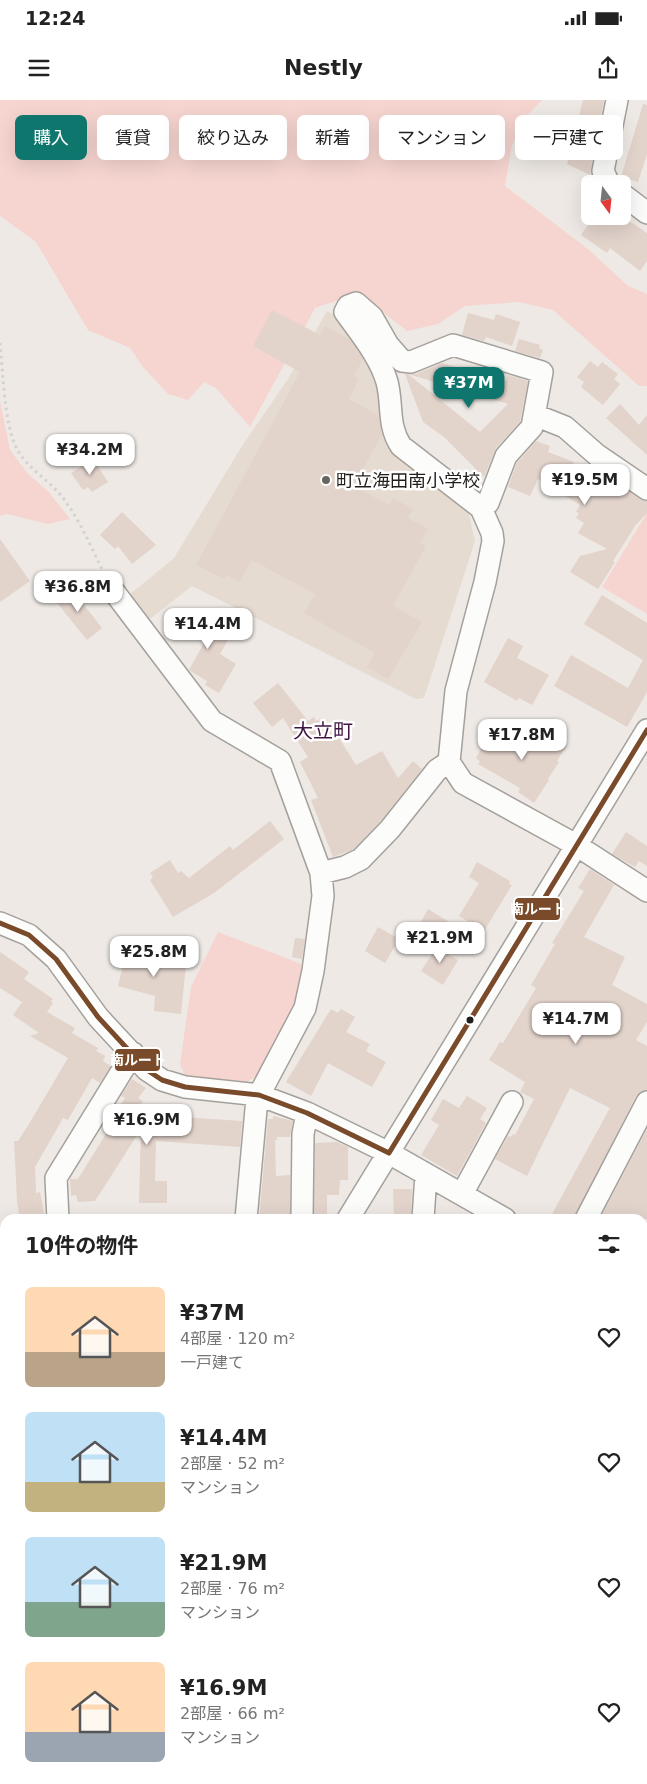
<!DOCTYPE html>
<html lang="ja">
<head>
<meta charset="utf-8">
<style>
  body { margin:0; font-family:"DejaVu Sans","Noto Sans JP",sans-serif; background:#f2f2f2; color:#222; height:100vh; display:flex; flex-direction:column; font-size:19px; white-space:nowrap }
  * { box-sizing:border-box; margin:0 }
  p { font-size:16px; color:#767676 }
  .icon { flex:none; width:28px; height:28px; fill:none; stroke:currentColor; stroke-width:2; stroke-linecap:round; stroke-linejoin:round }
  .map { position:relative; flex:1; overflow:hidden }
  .details { position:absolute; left:0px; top:1114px; width:648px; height:571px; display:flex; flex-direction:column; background:#fff; border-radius:15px 15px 0 0; box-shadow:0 5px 20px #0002 }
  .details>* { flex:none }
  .hud { position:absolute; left:15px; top:15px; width:618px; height:45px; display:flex; gap:10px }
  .needle { width:32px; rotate:165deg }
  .buttons { position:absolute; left:581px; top:75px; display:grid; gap:10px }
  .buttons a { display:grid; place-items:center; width:50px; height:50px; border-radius:8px; background:#fff; box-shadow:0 5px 20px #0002; font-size:25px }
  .price { position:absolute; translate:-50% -42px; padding:0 11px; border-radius:10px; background:#fff; color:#222; font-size:16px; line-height:32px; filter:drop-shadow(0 1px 2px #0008) }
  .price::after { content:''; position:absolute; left:50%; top:30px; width:15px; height:11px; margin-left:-8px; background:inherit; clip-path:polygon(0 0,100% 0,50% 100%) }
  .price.selected { background:#0f766e; color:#fff }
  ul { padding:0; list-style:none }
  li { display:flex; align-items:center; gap:15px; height:125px; padding:0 25px }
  li span { display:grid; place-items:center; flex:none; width:140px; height:100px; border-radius:8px; color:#555 }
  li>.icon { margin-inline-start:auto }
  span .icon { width:60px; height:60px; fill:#fffc; stroke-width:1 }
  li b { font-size:21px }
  h2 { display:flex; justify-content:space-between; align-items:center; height:60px; padding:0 25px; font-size:21px }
  .chip { padding:0 18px; border-radius:8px; background:#fff; box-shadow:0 5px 20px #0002; font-size:18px; line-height:45px }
  .chip.selected { background:#0f766e; color:#fff }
  .status { display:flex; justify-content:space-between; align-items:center; height:35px; padding:0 25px; background:#fff; direction:ltr }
  .status svg { height:14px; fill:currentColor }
  header { display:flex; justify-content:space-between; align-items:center; height:65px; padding:0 25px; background:#fff; font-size:22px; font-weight:600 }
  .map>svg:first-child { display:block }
  .built { fill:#e6dbd1 }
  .green { fill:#f6d5d0 }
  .building { fill:#e2d3cb; fill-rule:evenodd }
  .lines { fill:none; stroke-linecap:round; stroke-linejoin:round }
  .minor-casing { stroke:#a4a09c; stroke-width:24 }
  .path { stroke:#d3d2d0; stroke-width:3; stroke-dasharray:2.5 4; stroke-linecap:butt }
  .minor { stroke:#fcfcfb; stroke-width:21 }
  .bus-1-casing { stroke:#fff; stroke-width:9 }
  .bus-1 { stroke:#7a4b2a; stroke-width:5 }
  .poi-dot { fill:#686461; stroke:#fff; stroke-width:2 }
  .bus-dot { fill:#201d1a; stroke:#fff; stroke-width:2 }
  .labels { text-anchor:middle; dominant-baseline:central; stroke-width:5; stroke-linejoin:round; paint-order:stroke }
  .poi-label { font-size:18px; fill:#201d1a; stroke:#fff; text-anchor:start }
  .quarter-label { font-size:20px; fill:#411344; stroke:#fff }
  .line-badge { stroke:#fff; stroke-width:2 }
  .badge-label { font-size:14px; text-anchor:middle; font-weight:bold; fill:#fff }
</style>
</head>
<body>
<div class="status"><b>12:24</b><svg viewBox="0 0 49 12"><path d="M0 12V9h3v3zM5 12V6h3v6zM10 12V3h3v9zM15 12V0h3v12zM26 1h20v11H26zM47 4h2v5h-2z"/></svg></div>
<header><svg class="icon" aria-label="menu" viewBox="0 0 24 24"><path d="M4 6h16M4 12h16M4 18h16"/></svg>Nestly<svg class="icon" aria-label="share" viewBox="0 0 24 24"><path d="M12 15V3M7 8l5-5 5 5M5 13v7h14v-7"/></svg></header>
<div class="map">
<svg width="647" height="1684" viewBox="0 0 647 1684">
  <rect width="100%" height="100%" fill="#eee9e4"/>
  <path class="built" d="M327,211L343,219L373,266L389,333L468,410L475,441L424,598L416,599L192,486L146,522L128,496L174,458L242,346L288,279Z
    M647,1231V1623L643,1625L642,1232Z"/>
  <path class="green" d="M0,0H542L523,20L512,45L505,86L588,149L628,186L647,194V286H639L553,210L519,202L465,206L438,224L407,231L365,198L339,200L315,208L250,327L216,288L204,282L188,300L168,294L143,267L130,248L88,230L36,142L0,116Z
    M0,301L10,350L28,374L48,391L70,419L48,424L7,414L0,416Z
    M647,413V514L602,487Z
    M218,832L304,865L302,901L267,970L245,983L189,976L185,975L180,964L191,887Z"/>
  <path class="building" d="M583,0H604L590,75L567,64Z
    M643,4L647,5V54L638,82L621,77Z
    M594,116H622L647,133V161L640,171L610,148L607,153L581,135Z
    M272,210L320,235L325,226L349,239L353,244L363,259L354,276L359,279L349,299L378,315L382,334L354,386L389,405L393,398L413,409L408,418L428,429L420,443L426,446L393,506L422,522L388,579L367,567L375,553L304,513L315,494L252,460L239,482L226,475L224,479L196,465L300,272L253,246Z
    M468,213L494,220L496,214L520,222L512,246L486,237L484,241L462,235Z
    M519,239L540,245L539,248L543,250L540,258L515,251Z
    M590,261L598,267L602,262L618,274L614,279L620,284L603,305L581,287L584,282L577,277Z
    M442,263L506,281L508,275L528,281L520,322L496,348L484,377L471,372L475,368L444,337L423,322L405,274H416ZM408,274L508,304L480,332Z
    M620,304L639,325L647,315V355L606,318Z
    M536,341L550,346L548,352L574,362L573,364L601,381L604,375L640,399L647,401V413L635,426L613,461L615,462L598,489L570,472L580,456L607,449L578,433L584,423L576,418L579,413L576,412L580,405L538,379L530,396L508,387L517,363Z
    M93,359L108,382L92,392L88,387L83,390L71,373Z
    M122,412L156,445L132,464L118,446L115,449L100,435Z
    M0,439L30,481L0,502Z
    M70,487L102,528L87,540L54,499Z
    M602,495L647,523V592L627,627L554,586L571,555L628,588L643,560L584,524Z
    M175,508L196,520L204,511L221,525L216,531L229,538L220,554L236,564L219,593L205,585L207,581L189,570L204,543L171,514Z
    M508,538L523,546L517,558L549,575L532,605L519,598L517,601L484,582Z
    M278,583L308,621L314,617L316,621L322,618L336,640L339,638L356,665L382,651L398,678L413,661L422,669L381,721L354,749L333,757L311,700L318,698L300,662L308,657L283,618L272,627L253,603Z
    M494,626L533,648L545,630L567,645L557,661L559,662L548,679L549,680L534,703L518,692L520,688L478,664L480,661L476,658Z
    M270,721L284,739L214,793L173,817L150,780L153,777L150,773L170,760L178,773L181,771L189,778L230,746L233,750Z
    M626,732L647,746V766L639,761L635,767L612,754Z
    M477,762L510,781L509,784L512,785L484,831L459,816L479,783L469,777Z
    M590,769L614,785L584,837L625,857L612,885L647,904V922L636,940L647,946V990L641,991L636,996L574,1119H560L552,1114L610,1008L570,988L527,1076L495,1059L508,1036L511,1037L513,1034L515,1035L534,999L520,992L525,982L489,960L500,942L503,943L536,888L531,885L555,844L552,843L584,791L578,788Z
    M428,809L451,823L441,841L418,827Z
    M378,827L399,839L385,863L365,851Z
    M295,838L305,839L302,859L292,857Z
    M129,841L155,848L152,861L186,865L181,914L154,911L155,896L118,886Z
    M439,843L452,851L449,855L458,860L443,885L421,871Z
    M0,852L29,872L24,879L53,899L51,901L53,903L47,912L75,928L72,933L98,948L96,951L105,956L103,961L111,966L100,983L92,978L68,1020L63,1018L35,1067L36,1093L40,1092L45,1119H20L17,1101L14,1041H18L29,1024L68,958L30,936L39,933L13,915L22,902L0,888Z
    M331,909L338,913L341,909L355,917L346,932L370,944L366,951L386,962L372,987L328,963L311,996L286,982Z
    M132,979L146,988L138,998L143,1001L135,1014L242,1021L240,1047L156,1041L155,1081H167V1103H139L141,1029L95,1101L78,1102L76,1095L71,1096L70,1079H78L109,1029L106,1026L125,998L121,996Z
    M467,996L487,1008L480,1019L486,1023L457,1076L421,1055L439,1025L431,1020L443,999L459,1008Z
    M273,1016L293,1021L290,1037H277V1040H275L276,1076L290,1075V1119H259L268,1019H273Z
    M647,1029V1119H600Z
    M337,1042L348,1047V1080H340L339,1095H327V1119H314L315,1043Z
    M393,1089H412L411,1119H394Z"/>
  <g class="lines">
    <g class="minor-casing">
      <path id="minor" d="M609,84L603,71L617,0
        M622,94L647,113
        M535,315L565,327L597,355L647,389
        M488,403L506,356L532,327L542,272L453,245L411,262L402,261L388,245L372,217L356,203L348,206L345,212C360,233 380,257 387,282C393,304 387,325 401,346L481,408L492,433L493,441L485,482L456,591L449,662L463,683L576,745L647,791
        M115,493L212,621L280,661L321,773L323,796L313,871L305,908L259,995L256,1009L246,1119
        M321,773L345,767L361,759L390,729L437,670L449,662
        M0,823L29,835L56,859L98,917L147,970L162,980L185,987L259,995L307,1013L389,1053L505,1119
        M462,1094L512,1002
        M58,1119L56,1078L133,953
        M302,1119L303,1034L307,1013
        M348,1119L647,630
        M423,1119L426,1074
        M586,1119L647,1002
        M642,1174L647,1166
        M642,1196L647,1198
        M642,1222L647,1220
        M0,1602L5,1600
        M95,1680L97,1684
        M163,1680V1684
        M258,1680L260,1684
        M451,1680L458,1684
        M43,1684L47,1680
        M297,1684L309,1680
        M433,1684L435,1680"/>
    </g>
    <path class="path" d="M0,243C3,271 4,325 17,349C29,371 52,381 66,402C82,424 93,452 106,477"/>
    <use href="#minor" class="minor"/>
    <g class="bus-1-casing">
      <path id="bus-1" d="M0,823L29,835L56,859L98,917L147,970L162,980L185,987L259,995L307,1013L389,1053
        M389,1053L647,630"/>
    </g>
    <use href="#bus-1" class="bus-1"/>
  </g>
  <circle class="poi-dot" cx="326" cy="380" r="5"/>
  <circle class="bus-dot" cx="470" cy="920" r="4.5"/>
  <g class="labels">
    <g class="poi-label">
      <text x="336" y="380">町立海田南小学校</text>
    </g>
    <g class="quarter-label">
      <text x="323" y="631">大立町</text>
    </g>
  </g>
  <g class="line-badge">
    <rect x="514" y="797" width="47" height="24" rx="5" fill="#7a4b2a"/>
    <rect x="114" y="948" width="47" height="24" rx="5" fill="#7a4b2a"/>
  </g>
  <g class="badge-label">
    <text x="538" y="814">南ルート</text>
    <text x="138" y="965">南ルート</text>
  </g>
</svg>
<div class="buttons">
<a><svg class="needle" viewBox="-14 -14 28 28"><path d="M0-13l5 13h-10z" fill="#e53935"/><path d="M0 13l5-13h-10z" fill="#767676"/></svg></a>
</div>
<b class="price selected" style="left:469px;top:309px">¥37M</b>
<b class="price" style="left:90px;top:376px">¥34.2M</b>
<b class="price" style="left:585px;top:406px">¥19.5M</b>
<b class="price" style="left:78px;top:513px">¥36.8M</b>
<b class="price" style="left:208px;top:550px">¥14.4M</b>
<b class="price" style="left:522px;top:661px">¥17.8M</b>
<b class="price" style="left:440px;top:864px">¥21.9M</b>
<b class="price" style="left:154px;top:878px">¥25.8M</b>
<b class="price" style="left:576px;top:945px">¥14.7M</b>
<b class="price" style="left:147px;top:1046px">¥16.9M</b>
<div class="hud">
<a class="chip selected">購入</a>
<a class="chip">賃貸</a>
<a class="chip">絞り込み</a>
<a class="chip">新着</a>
<a class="chip">マンション</a>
<a class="chip">一戸建て</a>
</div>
<section class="details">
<h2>10件の物件<svg class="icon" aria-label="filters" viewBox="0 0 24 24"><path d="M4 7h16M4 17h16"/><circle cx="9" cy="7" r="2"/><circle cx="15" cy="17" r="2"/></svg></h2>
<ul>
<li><span style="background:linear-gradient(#ffd9b3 65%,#b9a48a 0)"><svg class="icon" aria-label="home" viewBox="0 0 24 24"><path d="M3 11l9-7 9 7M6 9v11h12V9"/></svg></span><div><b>¥37M</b><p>4部屋 · 120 m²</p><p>一戸建て</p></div><svg class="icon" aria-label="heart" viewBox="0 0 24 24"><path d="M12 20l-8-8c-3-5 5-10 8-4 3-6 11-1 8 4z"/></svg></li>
<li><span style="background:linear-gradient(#bfe0f5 70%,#c2b280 0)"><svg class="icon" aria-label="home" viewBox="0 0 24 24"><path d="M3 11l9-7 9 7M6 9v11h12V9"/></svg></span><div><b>¥14.4M</b><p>2部屋 · 52 m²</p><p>マンション</p></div><svg class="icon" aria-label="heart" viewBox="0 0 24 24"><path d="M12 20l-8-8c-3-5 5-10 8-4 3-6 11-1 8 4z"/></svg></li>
<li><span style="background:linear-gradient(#bfe0f5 65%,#7fa58c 0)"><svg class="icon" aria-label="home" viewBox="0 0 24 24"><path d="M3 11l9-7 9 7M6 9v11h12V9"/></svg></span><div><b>¥21.9M</b><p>2部屋 · 76 m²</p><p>マンション</p></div><svg class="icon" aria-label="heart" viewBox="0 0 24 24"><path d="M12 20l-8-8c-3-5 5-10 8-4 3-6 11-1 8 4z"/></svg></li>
<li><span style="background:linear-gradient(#ffd9b3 70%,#9aa5b1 0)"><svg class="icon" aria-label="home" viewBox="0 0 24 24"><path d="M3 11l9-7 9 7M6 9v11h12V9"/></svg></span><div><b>¥16.9M</b><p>2部屋 · 66 m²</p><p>マンション</p></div><svg class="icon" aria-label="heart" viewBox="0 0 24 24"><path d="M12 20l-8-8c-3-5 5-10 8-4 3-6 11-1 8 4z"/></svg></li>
</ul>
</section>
</div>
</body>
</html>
